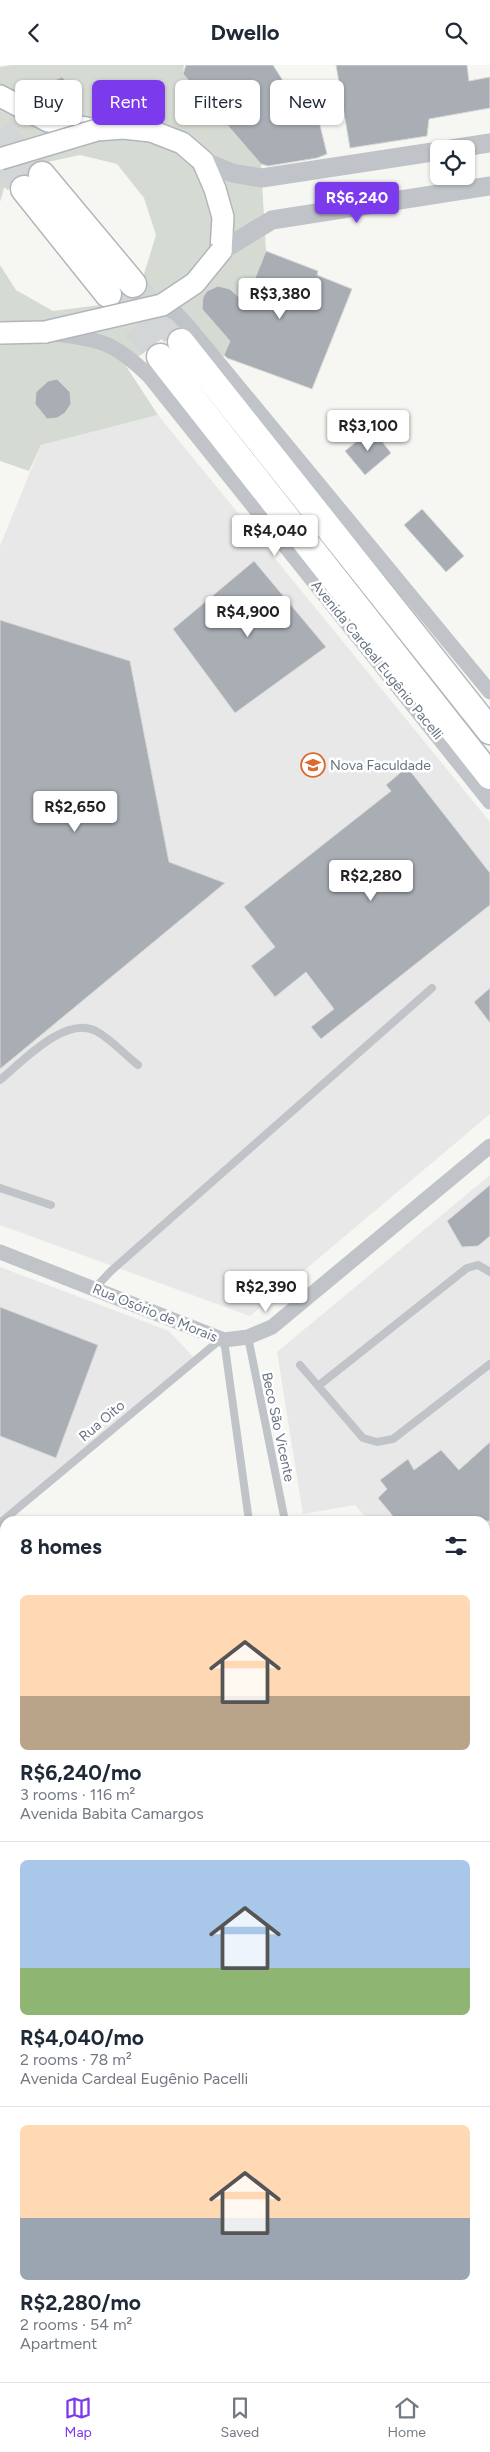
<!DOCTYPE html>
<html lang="en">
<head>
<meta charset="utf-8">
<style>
  body { margin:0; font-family:Figtree,sans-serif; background:#f2f2f3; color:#1f2937; height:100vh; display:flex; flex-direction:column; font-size:19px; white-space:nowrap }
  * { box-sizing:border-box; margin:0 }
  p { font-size:16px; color:#747a83 }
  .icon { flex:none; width:28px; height:28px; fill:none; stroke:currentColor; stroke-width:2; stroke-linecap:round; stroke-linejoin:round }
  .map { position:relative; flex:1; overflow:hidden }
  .sheet { position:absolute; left:0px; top:1451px; width:490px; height:866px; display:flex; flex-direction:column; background:#fff; border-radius:15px 15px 0 0; box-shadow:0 1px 4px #0004 }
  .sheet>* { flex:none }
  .guide { position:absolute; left:15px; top:15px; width:460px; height:45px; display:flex; gap:10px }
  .controls { position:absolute; left:430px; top:75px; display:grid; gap:10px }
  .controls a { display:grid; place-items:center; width:45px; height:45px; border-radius:8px; background:#fff; box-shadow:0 1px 4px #0004; font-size:25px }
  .price { position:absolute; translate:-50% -42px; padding:0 11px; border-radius:5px; background:#fff; color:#222; font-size:16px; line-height:32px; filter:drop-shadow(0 1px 2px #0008) }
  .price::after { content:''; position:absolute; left:50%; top:30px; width:15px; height:11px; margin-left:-8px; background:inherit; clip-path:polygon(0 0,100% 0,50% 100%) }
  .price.current { background:#7c3aed; color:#fff }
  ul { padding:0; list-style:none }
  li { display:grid; align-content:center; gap:10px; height:265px; padding:0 20px }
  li+li { border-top:1px solid #e0e1e3 }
  li span { display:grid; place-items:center; height:155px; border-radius:8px; color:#555 }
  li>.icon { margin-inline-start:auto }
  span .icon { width:90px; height:90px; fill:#fffc; stroke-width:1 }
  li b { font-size:21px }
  h2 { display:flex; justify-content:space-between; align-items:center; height:60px; padding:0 20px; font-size:21px }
  .chip { padding:0 18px; border-radius:8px; background:#fff; box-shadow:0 1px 4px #0004; font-size:18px; line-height:45px }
  .chip.current { background:#7c3aed; color:#fff }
  header { display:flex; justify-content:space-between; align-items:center; height:65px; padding:0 20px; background:#fff; font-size:22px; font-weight:700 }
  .dock { display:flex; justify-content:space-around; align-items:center; height:70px; border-top:1px solid #e0e1e3; background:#fff; font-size:14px; color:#747a83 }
  .dock a { display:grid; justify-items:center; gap:2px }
  .dock .current { color:#7c3aed }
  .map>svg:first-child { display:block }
  .built { fill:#e7e8e7 }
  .green { fill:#d5dbd3 }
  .building { fill:#a9aeb5; stroke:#d8d8d6 }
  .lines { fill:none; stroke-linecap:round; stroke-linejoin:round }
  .motorway-tunnel { stroke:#d2d6d7; stroke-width:26; stroke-dasharray:26 13; stroke-linecap:butt }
  .secondary-casing { stroke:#b2b6bc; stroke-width:24 }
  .motorway-casing { stroke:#b3b6ba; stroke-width:29 }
  .service { stroke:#c0c3c7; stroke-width:8 }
  .minor { stroke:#c0c3c7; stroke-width:15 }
  .tertiary { stroke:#c0c3c7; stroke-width:19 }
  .secondary { stroke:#fff; stroke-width:21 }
  .motorway { stroke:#fff; stroke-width:26 }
  .secondary-bridge-casing { stroke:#b2b6bc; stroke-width:24; stroke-linecap:butt }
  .secondary-bridge { stroke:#fff; stroke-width:21 }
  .labels { text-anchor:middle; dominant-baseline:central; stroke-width:5; stroke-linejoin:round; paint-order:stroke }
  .street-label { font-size:14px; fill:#677383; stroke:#fff }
  .poi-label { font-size:14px; fill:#677383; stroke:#fff; text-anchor:start }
</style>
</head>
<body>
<header><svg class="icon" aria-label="back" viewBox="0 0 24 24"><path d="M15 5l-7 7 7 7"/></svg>Dwello<svg class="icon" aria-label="search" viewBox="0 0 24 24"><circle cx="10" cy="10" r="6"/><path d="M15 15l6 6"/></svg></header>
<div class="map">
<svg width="490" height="2317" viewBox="0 0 490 2317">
  <rect width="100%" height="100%" fill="#f6f7f3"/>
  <path class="built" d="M158,350L490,757V1049L250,1251L0,1160V481L41,380Z
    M490,1110V1775L485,1773V1456H369L355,1440L303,1449L277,1287Z
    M0,1202L169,1266L197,1296L0,1454Z
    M0,1640L5,1642V1898L0,1897Z
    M0,1987L5,1988V2312H485V2083L490,2084V2317H0Z"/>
  <path class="green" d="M12,0H184L183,9L261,99L266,186L224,292L180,260L126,301L158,350L41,380L29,406L0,396V200L16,225L53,246L100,240L144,209L156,170L144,133L117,99L80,90L48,97L4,123L0,137V2Z"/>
  <path class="building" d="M186,0H273L285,19L319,56L327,89L317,93L268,101L261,99L183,9Z
    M336,0H467L469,16L490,12V43L429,54L427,71L350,83Z
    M62,12L71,20L76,30L73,41L67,47L52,44L40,37L39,30L45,19Z
    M266,186L318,206L317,210L352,224L312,324L227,293L224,290L230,276L202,244L203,232L207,226L218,221L230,224L245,238Z
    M57,314L70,327L71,339L65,348L57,353L47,354L35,339L36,327L48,316Z
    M372,364L391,388L365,410L345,386Z
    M422,444L464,491L446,507L404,460Z
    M254,496L326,582L235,648L173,564Z
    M0,555L130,596L169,797L225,818L0,1004Z
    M407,702L490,808V840L321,974L311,962L334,944L306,907L275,932L251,901L275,882L244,842L391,726L386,720Z
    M490,923V958L474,937Z
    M490,1120V1171L478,1181L462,1182L447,1156Z
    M0,1242L98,1280L56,1393L0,1371Z
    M490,1377V1456H397L378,1433L387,1424L380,1415L408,1394L414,1405L441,1385L459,1405Z"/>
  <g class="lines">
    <path class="motorway-tunnel" d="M0,66L42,110
      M0,97L24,124
      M133,219L181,277
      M111,231L160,292"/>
    <g class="secondary-casing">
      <path id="secondary" d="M0,31L48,56L97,65L123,63L151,66L182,78L203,96L215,124L223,152L221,186
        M0,268L45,267"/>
    </g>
    <g class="motorway-casing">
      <path id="motorway" d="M42,110L133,219
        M24,124L108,229
        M181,277L490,666
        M160,292L490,711"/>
    </g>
    <path class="service" d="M0,1015C22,997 65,950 96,966C111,974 125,990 138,1000
      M0,1123L51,1140
      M94,1224L111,1206L432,923
      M248,1272L285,1456
      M224,1275L249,1456
      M300,1300L363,1373L377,1377L393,1374L490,1299
      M318,1321L467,1203L478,1200L490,1207
      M0,1458L221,1274
      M485,1759L490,1761
      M485,1781L490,1783
      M0,2003L5,2004
      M0,2075L5,2076
      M485,2103L490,2105
      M485,2162L490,2164"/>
    <path class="minor" d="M162,240L177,249L189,262L490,627
      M54,269C101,274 115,278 149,311L490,737
      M0,1187L224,1275L248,1272L272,1262L490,1081
      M485,1607L490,1603
      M0,1625L5,1627
      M0,1914L5,1916
      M485,1963H490"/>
    <path class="tertiary" d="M451,84L490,78
      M203,96L232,108L262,113L439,86
      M221,186L272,155L490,121"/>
    <use href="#secondary" class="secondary"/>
    <use href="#motorway" class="motorway"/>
    <g class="secondary-bridge-casing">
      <path id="secondary-bridge" d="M0,94L97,65
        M45,267L162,240L195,218L221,186"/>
    </g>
    <use href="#secondary-bridge" class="secondary-bridge"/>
  </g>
  <defs>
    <g id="university-ring" transform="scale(1.25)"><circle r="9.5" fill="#fff" stroke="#dd6a2d" stroke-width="1.5"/><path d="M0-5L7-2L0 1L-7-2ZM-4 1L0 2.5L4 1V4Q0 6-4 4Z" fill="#dd6a2d"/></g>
  </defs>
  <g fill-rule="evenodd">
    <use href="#university-ring" x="313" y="700"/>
  </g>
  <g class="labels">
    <g class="street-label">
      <text transform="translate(377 595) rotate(51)">Avenida Cardeal Eugênio Pacelli</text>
      <text transform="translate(155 1248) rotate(22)">Rua Osório de Morais</text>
      <text transform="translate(102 1356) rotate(-40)">Rua Oito</text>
      <text transform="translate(278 1362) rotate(78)">Beco São Vicente</text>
    </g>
    <g class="poi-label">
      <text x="330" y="700">Nova Faculdade</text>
    </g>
  </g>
</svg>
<div class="controls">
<a><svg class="icon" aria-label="locate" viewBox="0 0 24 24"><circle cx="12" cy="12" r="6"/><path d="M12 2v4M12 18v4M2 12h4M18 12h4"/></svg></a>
</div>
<b class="price current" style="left:357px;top:159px">R$6,240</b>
<b class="price" style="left:280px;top:255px">R$3,380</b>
<b class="price" style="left:368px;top:387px">R$3,100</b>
<b class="price" style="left:275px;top:492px">R$4,040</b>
<b class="price" style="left:248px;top:573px">R$4,900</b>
<b class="price" style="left:75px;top:768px">R$2,650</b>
<b class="price" style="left:371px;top:837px">R$2,280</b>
<b class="price" style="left:266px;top:1248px">R$2,390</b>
<div class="guide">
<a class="chip">Buy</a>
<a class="chip current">Rent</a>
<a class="chip">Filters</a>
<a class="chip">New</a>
</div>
<section class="sheet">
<h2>8 homes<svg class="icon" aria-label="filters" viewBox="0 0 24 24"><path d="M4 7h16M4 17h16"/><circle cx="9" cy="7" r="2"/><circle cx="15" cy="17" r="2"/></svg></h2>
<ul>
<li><span style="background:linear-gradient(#ffd9b3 65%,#b9a48a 0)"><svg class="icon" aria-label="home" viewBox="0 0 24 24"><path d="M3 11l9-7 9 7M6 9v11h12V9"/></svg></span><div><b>R$6,240/mo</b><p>3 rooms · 116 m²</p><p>Avenida Babita Camargos</p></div></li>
<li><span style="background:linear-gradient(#a9c7e8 70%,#8fb573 0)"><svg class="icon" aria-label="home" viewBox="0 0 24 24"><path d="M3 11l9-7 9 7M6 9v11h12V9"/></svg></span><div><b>R$4,040/mo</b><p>2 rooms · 78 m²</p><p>Avenida Cardeal Eugênio Pacelli</p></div></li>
<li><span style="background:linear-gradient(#ffd9b3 60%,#9aa5b1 0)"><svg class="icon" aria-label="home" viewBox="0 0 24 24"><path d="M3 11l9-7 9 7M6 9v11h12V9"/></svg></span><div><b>R$2,280/mo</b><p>2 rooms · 54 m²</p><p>Apartment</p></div></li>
</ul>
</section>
</div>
<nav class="dock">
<a class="current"><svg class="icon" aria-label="map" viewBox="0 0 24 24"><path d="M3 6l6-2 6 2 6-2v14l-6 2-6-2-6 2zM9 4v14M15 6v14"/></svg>Map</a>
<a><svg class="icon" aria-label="saved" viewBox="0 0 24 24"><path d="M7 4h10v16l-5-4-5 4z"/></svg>Saved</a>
<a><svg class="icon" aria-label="home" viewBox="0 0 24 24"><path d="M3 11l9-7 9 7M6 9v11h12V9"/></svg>Home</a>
</nav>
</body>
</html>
